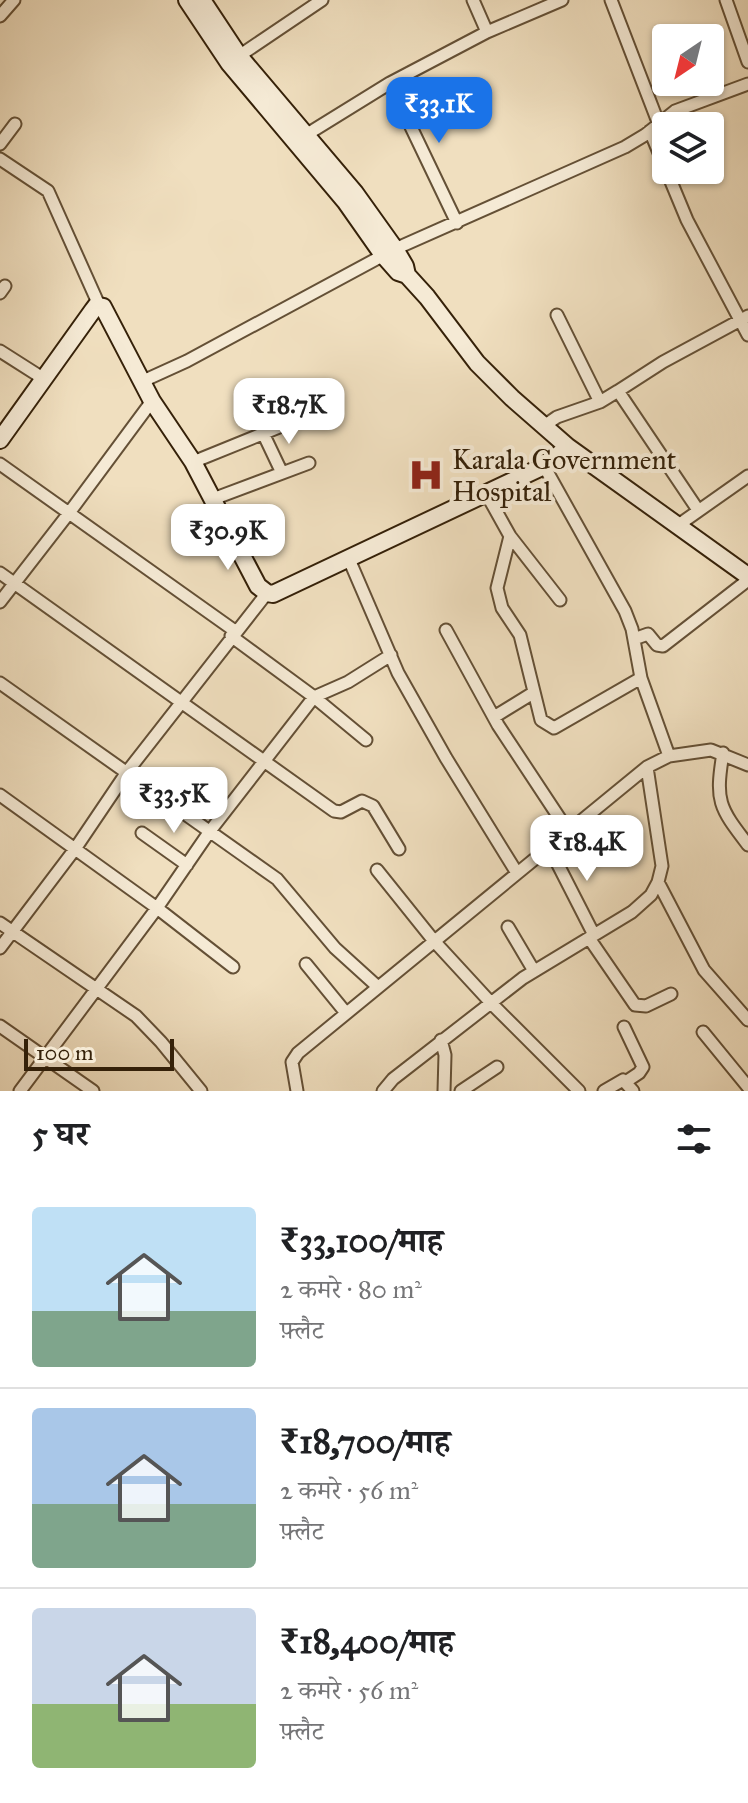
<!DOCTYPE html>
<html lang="hi">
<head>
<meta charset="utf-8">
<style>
  body { margin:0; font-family:"IM FELL Great Primer","Noto Serif Devanagari",serif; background:#f6f6f6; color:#202124; height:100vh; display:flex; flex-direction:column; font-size:30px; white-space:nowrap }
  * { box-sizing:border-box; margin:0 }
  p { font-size:26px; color:#757577 }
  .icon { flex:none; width:44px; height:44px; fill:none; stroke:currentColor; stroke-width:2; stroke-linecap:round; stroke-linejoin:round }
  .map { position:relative; height:1091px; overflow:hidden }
  .side { display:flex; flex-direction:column; background:#fff; flex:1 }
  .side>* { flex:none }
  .needle { width:52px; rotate:215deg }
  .controls { position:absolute; left:652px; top:24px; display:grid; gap:16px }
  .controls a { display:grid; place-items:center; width:72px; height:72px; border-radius:8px; background:#fff; box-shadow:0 2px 6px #0004; font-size:40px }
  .scale { position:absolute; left:24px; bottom:20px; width:150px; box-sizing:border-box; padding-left:8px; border:4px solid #352109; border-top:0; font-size:22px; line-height:28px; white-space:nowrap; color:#352109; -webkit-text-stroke:6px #f5ead5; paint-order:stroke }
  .price { position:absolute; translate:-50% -68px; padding:0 18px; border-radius:16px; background:#fff; color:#222; font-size:26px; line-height:52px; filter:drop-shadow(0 2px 4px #0008) }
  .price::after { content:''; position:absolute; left:50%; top:48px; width:24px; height:18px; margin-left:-12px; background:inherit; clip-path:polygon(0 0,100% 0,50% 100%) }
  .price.selected { background:#1a73e8; color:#fff }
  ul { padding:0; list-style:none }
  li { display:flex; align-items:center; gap:24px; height:200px; padding:0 32px }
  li+li { border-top:2px solid #e0e0e0 }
  li span { display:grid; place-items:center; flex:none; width:224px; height:160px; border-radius:8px; color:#555 }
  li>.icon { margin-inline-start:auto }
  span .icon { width:96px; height:96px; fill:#fffc; stroke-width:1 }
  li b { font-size:34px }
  h2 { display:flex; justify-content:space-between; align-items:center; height:96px; padding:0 32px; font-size:34px }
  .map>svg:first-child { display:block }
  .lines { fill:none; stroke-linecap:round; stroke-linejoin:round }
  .street-casing { stroke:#645036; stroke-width:15 }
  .secondary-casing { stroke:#352109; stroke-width:20 }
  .street { stroke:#f5ead5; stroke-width:11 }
  .secondary { stroke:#f5ead5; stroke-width:16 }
  .labels { text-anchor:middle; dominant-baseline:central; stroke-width:8; stroke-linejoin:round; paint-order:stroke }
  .poi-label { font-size:28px; fill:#352109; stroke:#f5ead5; text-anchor:start }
</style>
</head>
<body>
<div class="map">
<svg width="748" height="1091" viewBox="0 0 748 1091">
  <rect width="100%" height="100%" fill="#f0dfbf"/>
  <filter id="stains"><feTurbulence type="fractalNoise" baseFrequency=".0025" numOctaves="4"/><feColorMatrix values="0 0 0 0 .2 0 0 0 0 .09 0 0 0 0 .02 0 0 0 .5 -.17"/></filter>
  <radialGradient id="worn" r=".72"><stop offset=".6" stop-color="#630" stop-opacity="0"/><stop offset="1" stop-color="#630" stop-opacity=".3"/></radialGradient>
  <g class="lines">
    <g class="street-casing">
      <path id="street" d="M473,0L487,32
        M611,0L658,122
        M726,0L748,62
        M0,16L14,0
        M233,60L322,0
        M390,83L457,223
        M650,131L687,220L748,335
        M301,138L390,83L487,32L562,0
        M0,144L15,124
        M0,159L48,191L99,305
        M0,293L5,286
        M557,315L600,402L618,391
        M0,351L44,379
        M143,381L187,361L395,249L625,147L645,135L675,111L748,84
        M544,426L557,417L600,402
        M263,433L282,473
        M193,462L299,419
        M0,464L235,631
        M544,466L625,611L632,629L641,678L669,756
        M486,493L510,536L560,600
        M213,499L309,463
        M698,510L618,391L663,362L748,316
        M677,526L748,476
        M510,536L497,588L502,608L520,635L541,720L554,728L641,678
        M348,557L398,673L446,758L517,873
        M0,573L334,811L341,812L362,801L373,806L399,849
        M0,602L69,513L152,401
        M446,630L498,725L568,831
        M231,636L314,697L366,740
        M634,639L648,634L657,645L663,646L748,580
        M0,683L277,879L335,948L378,987
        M494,717L533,693
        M723,753C715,802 719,807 748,845
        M0,795L157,908L233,967
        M142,833L187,865
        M549,847L594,935
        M377,870L434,941L492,1004L579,1091
        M658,882L704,970L748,1020
        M0,923L136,1016L161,1042L201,1091
        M508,927L534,971
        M589,938L635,1005L646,1006L671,994
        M0,948L75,849L127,772L267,593
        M306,964L346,1013
        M0,1026L93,1091
        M624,1027L643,1067L639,1073L627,1081
        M703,1032L748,1087
        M441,1040L445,1055L444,1091
        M20,1091L157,908L210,831L314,697L348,682L391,655
        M297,1091L292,1062L298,1053L647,767L669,756L711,750L748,765
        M383,1091L393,1079L523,978L632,912L651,895L658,882L662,866L647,767
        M461,1091L497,1067
        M604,1091L623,1080L633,1091"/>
    </g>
    <g class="secondary-casing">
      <path id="secondary" d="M187,0L229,63L345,201L383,255L398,272L407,275L427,297L477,363L512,398L568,447L748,576
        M202,0L239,56L355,193L395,249L405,266L407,275
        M0,440L93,310L96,306L103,307L152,401L193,462L258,586L267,593L273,594L544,466L568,447"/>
    </g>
    <use href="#street" class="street"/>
    <use href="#secondary" class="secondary"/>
  </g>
  <defs>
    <g id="hospital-bare" transform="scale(2.76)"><path d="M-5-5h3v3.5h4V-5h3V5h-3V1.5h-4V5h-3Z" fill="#8f2418" stroke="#f5ead5" stroke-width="2.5" paint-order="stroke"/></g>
  </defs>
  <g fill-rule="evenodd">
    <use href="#hospital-bare" x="426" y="475"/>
  </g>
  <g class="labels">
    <g class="poi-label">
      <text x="452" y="459">Karala Government<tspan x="452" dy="32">Hospital</tspan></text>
    </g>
  </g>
  <rect width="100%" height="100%" filter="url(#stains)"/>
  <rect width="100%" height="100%" fill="url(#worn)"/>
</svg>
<div class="controls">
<a><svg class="needle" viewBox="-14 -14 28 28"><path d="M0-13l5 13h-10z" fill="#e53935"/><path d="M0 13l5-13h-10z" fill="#757577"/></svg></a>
<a><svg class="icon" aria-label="layers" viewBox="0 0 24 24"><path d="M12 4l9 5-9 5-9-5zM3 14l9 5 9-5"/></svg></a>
</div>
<div class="scale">100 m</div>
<b class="price selected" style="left:439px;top:145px">₹33.1K</b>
<b class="price" style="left:289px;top:446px">₹18.7K</b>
<b class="price" style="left:228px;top:572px">₹30.9K</b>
<b class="price" style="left:174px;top:835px">₹33.5K</b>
<b class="price" style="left:587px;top:883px">₹18.4K</b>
</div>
<section class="side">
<h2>5 घर<svg class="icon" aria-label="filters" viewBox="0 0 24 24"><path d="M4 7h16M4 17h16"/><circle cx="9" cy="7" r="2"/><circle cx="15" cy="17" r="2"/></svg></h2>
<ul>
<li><span style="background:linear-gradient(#bfe0f5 65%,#7fa58c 0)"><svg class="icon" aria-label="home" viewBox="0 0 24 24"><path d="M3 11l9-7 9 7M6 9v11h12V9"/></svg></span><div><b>₹33,100/माह</b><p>2 कमरे · 80 m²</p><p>फ़्लैट</p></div></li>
<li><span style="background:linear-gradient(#a9c7e8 60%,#7fa58c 0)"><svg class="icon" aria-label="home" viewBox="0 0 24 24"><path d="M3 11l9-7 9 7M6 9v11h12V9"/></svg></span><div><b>₹18,700/माह</b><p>2 कमरे · 56 m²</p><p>फ़्लैट</p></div></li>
<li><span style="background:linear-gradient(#c9d6e8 60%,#8fb573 0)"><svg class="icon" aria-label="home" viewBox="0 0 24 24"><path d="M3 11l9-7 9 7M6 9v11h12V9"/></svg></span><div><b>₹18,400/माह</b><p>2 कमरे · 56 m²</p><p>फ़्लैट</p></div></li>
</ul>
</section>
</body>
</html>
